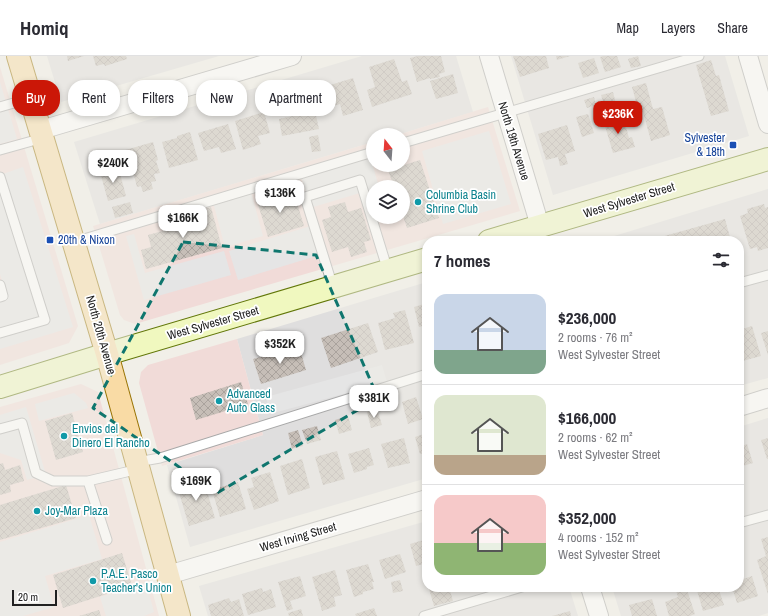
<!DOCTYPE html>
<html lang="en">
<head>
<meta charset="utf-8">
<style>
  body { margin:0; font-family:"Archivo Narrow",sans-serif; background:#f7f7f7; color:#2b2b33; height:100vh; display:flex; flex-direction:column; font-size:15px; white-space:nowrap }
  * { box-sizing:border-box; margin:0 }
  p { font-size:13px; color:#7c7c81 }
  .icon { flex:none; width:22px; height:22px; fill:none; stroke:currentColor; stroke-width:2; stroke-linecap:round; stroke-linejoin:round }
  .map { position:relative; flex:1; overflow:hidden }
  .side { position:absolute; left:422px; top:180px; width:322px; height:356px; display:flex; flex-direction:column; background:#fff; border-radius:16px; box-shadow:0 2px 6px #0003 }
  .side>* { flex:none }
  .guide { position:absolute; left:12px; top:24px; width:350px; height:36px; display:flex; gap:8px }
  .needle { width:26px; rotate:343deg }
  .controls { position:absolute; left:366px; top:72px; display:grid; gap:8px }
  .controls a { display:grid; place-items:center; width:44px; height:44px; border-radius:50%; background:#fff; box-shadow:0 2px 6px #0003; font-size:20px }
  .scale { position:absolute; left:12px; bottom:10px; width:45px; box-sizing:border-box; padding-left:4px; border:2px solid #212121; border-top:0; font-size:11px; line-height:14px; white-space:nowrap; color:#212121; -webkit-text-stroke:3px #fff; paint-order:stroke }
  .price { position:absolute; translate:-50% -34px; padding:0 9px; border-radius:8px; background:#fff; color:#222; font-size:13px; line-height:26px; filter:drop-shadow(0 1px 2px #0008) }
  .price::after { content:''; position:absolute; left:50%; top:24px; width:12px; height:9px; margin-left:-6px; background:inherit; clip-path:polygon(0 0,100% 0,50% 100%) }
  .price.selected { background:#cb1707; color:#fff }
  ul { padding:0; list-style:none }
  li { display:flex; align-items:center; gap:12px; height:100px; padding:0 12px }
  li+li { border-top:1px solid #e1e1e2 }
  li span { display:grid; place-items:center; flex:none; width:112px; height:80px; border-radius:12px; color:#555 }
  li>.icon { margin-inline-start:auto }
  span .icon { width:48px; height:48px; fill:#fffc; stroke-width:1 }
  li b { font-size:17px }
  h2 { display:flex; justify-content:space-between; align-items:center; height:48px; padding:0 12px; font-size:17px }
  .chip { padding:0 14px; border-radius:16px; background:#fff; box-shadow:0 2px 6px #0003; font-size:14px; line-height:36px }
  .chip.selected { background:#cb1707; color:#fff }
  header { display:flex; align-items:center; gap:24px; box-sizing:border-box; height:56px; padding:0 20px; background:#fff; border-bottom:1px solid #e1e1e2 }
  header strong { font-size:19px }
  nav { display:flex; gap:22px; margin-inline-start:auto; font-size:14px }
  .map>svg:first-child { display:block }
  .residential { fill:#dfdede }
  .commercial { fill:#f1dbd8; fill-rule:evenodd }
  .parking { fill:#e5e5e5 }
  .building { fill:url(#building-cross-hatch) }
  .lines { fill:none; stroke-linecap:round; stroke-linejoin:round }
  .lane-casing { stroke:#a8a8a8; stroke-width:11 }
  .street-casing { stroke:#a8a8a8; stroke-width:20 }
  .secondary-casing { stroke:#627709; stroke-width:24 }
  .primary-casing { stroke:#997405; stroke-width:24 }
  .lane { stroke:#fff; stroke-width:9 }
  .street { stroke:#fff; stroke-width:18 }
  .secondary { stroke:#f0f8bf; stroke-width:22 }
  .primary { stroke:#f9dba5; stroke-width:22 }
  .marked { fill:none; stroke:#0f766e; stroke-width:3; stroke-dasharray:8 5; stroke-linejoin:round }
  .transit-dot { fill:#1a4fb4; stroke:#fff; stroke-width:1.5 }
  .culture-dot { fill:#0f9aa8; stroke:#fff; stroke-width:1.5 }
  .labels { text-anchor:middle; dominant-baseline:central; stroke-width:3.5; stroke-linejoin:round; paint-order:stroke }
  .transit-label { font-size:12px; fill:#164399; stroke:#fff; text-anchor:end }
  .street-label { font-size:12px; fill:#212121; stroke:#fff }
  .culture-label { font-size:12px; fill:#0d838f; stroke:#fff; text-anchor:start }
</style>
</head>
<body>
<header>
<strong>Homiq</strong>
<nav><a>Map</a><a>Layers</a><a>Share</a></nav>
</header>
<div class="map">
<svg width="768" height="560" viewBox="0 0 768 560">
  <defs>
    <pattern id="building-cross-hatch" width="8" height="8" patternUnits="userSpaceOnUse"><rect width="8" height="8" fill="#c6beb7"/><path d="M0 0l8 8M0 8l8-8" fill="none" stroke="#aaa39d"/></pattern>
  </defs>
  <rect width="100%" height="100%" fill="#f1efe8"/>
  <path class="residential" d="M47,0H219L61,46Z
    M362,0H456L473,56L397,79H373V86L100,168L74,86Z
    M511,0H725L749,80L553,139Z
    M768,133V322L739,330V185H598Z
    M427,226V422L190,491L167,409L263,379L237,283Z
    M768,362V557L759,560H621L612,531H739V371Z
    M427,465V531H569L578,560H208L199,530Z"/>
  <path class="commercial" d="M0,11L78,270L69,287L0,309Z
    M488,51L520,155L135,268L124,264L120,259L93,170L373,86V109H403V79H397ZM373,131H403V161H373Z
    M237,283L263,379L162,410L139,327L141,316L148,309Z
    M81,328L98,336L159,560H0V351Z"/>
  <path class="parking" d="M0,26L17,83L0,88Z
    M489,75L511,148L443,168L422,95Z
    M370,100L379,131H373V133L310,152L301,120Z
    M23,111L73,271L0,293V233L4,231L0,218V119Z
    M251,136L263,180L225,191L213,146Z
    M314,169L323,198L238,224L229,195Z
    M134,178L145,217L224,195L231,219L144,244L126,180Z
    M382,309L387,326L270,358L266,341Z
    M74,337L86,347L88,352L39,365L35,348Z
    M26,351L46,419L27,424L21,404L0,397V359Z
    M89,459L102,503L45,520L54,551L23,560H0V486Z
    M146,527L154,556L144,560H106L100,541Z"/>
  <path class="building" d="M67,0H84L68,5Z
    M93,0H126L127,3L105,10L104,8L96,10Z
    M418,0H441L445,16L439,18L440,21L430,23V22L417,26L410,2Z
    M513,0H546L549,12L520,21Z
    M556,0H570L557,4Z
    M603,0H617L621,11L605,16L600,1Z
    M638,0L641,10L631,12L628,3Z
    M594,2L599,17L583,22L578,7Z
    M394,3L402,26L407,24L412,38L372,51L367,34L375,31L369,11Z
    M711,4L716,20L719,19L729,55L711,60L696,9Z
    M453,18L458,37L436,43L430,25Z
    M353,22L363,54L343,60L340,48L320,54L314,34Z
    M646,27L653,53L662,51L670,79L651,85L643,56L639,57L632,31Z
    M613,36L617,52L606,55L601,39Z
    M594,41L596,49L587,52L584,44Z
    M315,55L319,73L282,80L279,63Z
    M264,56L270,77L258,80L261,88L243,94L235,65Z
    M588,58L594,77L582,81L576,61Z
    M611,60L612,62L621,60L622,65L624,64L629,82L632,81L635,91L613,97L605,70L607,69L605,62Z
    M228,68L236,93L221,97L219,91L204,95L198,77Z
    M567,69L575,95L565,98L568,108L560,110L558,101L546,104L538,78Z
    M190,76L198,104L169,112L162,86L177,82V80Z
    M318,79L321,95L312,96L309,81Z
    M153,86L158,104L156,105L160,117L154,118L156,125L151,126L153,133L143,136L141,130L137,131L132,112L127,113L122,95Z
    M420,104L439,162L407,172L403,160V131H394L388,114Z
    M118,110L126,140L108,145L100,116Z
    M293,134L304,170L268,181L257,145Z
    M130,146L133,157L115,162L112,151Z
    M345,146L348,156L361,152L371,184L364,186L367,196L351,201L348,191L332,196L322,164L331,161L328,151Z
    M764,148L765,152L768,151V192L758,195L757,191L750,193L740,160L748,157L747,153Z
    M211,151L222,192L146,213L141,194L151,191L148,179L177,171L175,161Z
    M725,163L731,185H662L661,181Z
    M427,247V269L419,271L414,251Z
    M405,254L414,287L385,294L378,267L395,262L393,257Z
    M368,267L378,296L331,312L321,282Z
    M752,270L761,300L739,306V274Z
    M768,275V299L761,277Z
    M299,290L306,314L261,328L253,303Z
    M427,295V311H426L423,296Z
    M241,326L248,348L196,364L190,342Z
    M416,341L423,363L408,368L402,346Z
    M377,353L382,369L371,372L367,356Z
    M72,357L83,396L56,404L45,365Z
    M348,360L352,374L339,378L335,364Z
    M317,370L321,384L307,388L302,374Z
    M298,374L303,390L292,393L288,377Z
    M427,377V396L420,398L415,381Z
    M404,382L410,407L388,412L381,388Z
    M768,382V403H767L761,384Z
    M747,388L753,407L739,411V391Z
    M369,392L374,409L367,411V413L354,417L348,398Z
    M337,395L345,423L323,429L315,401Z
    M302,403L310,432L288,439L280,410Z
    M3,407L5,414L20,409L24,425L10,429L11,436L0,439V408Z
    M270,416L279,445L254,454L247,433L254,431L251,422Z
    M203,422L215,462L189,470L177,430Z
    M238,426L246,453L220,461L212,434Z
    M66,429L76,462L0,484V449Z
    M768,481V538L757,504L766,500L761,483Z
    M427,483V507L416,510L410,488Z
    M122,497L132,530L63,552L53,519Z
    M400,498L406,516L385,523L379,504Z
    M368,508L374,526H372L374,533L363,536V538L354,541L346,514Z
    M335,514L342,539L334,541L336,550L322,555L312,521Z
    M300,520L306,540L290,545L293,553L287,555L278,526Z
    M739,520L740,524L752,520L758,540L737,547L732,531H739Z
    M400,524L403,535L393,537L391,526Z
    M437,531H449L453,545L434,550L429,533Z
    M478,531H487L488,532L479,535Z
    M490,531H503L491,535Z
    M675,531H686L695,558L690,560H669L665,546L678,541Z
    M696,531H718L724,549L703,555Z
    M262,532L263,536L271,533L276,551L248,559L242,538Z
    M229,542L231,546L239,543L244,560H211L208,549Z
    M652,543L657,560H632L629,549Z
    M374,552L377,560H356L355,558Z
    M301,553L303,560H289L288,557Z
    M99,554L101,560H79Z
    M570,555L571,560H552Z"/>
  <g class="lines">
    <g class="lane-casing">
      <path id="lane" d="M0,51L31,42
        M403,87L699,0
        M0,94L43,82
        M0,121L45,264L0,277
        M74,186L373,96
        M739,227L768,219
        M0,229L3,240L0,241
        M333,231L305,141L360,124L388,215
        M0,373L22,367L36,417L53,425H88L139,413
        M137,406L160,402L427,318
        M88,425L107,484
        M739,467L768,459
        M424,560L522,531"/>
    </g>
    <g class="street-casing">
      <path id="street" d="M489,0L540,170
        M748,0L768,68
        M41,74L292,0
        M739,351L768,342
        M168,519L427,443
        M590,531L599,560"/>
    </g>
    <g class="secondary-casing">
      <path id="secondary" d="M489,185L768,103
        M0,331L107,298L427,203"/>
    </g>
    <g class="primary-casing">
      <path id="primary" d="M18,0L107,298L179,560"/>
    </g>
    <use href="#lane" class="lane"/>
    <use href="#street" class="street"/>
    <use href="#secondary" class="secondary"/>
    <use href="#primary" class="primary"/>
  </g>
  <path d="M0 0H768V560H0ZM183,186L316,199L378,342L217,437L93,352Z" fill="#f1efe8" fill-opacity=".55" fill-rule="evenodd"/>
  <path class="marked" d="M183,186L316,199L378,342L217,437L93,352Z"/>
  <g class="transit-dot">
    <rect x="729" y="85" width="8" height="8" rx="2"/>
    <rect x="46" y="180" width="8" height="8" rx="2"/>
  </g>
  <g class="culture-dot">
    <circle cx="418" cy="146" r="4"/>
    <circle cx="219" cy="345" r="4"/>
    <circle cx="64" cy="380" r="4"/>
    <circle cx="37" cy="455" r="4"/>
    <circle cx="93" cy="525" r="4"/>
  </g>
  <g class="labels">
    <g class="transit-label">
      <text x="725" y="82">Sylvester<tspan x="725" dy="14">&amp; 18th</tspan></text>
      <text x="58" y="184" text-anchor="start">20th &amp; Nixon</text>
    </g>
    <g class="street-label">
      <text transform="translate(514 85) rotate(73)">North 19th Avenue</text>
      <text transform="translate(629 144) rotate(-17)">West Sylvester Street</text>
      <text transform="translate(213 267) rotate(-16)">West Sylvester Street</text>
      <text transform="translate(101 279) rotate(74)">North 20th Avenue</text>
      <text transform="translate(298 481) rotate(-16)">West Irving Street</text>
    </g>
    <g class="culture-label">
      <text x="426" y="139">Columbia Basin<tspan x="426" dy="14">Shrine Club</tspan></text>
      <text x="227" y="338">Advanced<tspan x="227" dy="14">Auto Glass</tspan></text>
      <text x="72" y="373">Envios del<tspan x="72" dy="14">Dinero El Rancho</tspan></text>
      <text x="45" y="455">Joy-Mar Plaza</text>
      <text x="101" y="518">P.A.E. Pasco<tspan x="101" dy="14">Teacher's Union</tspan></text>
    </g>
  </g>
</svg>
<div class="controls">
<a><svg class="needle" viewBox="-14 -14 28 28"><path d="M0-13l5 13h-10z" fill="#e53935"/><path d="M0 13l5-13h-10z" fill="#7c7c81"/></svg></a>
<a><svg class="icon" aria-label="layers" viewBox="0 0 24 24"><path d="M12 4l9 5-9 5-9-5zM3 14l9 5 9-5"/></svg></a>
</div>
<div class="scale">20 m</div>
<b class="price selected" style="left:618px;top:79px">$236K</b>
<b class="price" style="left:113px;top:128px">$240K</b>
<b class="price" style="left:280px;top:158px">$136K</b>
<b class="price" style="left:183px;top:183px">$166K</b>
<b class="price" style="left:280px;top:309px">$352K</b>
<b class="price" style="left:374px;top:363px">$381K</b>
<b class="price" style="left:196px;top:446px">$169K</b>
<div class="guide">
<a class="chip selected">Buy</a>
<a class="chip">Rent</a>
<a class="chip">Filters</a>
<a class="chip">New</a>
<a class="chip">Apartment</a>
</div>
<section class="side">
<h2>7 homes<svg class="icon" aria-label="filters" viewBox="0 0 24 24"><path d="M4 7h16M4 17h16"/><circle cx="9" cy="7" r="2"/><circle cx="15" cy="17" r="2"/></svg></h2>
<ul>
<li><span style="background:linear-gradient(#c9d6e8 70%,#7fa58c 0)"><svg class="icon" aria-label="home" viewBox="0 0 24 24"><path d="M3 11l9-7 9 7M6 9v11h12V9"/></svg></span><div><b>$236,000</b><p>2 rooms · 76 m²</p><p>West Sylvester Street</p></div></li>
<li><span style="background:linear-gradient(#dfe7d0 75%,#b9a48a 0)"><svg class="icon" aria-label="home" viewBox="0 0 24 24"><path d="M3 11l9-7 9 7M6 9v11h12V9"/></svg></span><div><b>$166,000</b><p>2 rooms · 62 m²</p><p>West Sylvester Street</p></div></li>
<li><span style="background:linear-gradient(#f6c9c9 60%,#8fb573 0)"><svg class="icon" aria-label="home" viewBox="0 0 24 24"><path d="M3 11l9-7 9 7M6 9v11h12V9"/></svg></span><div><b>$352,000</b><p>4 rooms · 152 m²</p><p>West Sylvester Street</p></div></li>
</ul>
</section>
</div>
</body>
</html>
